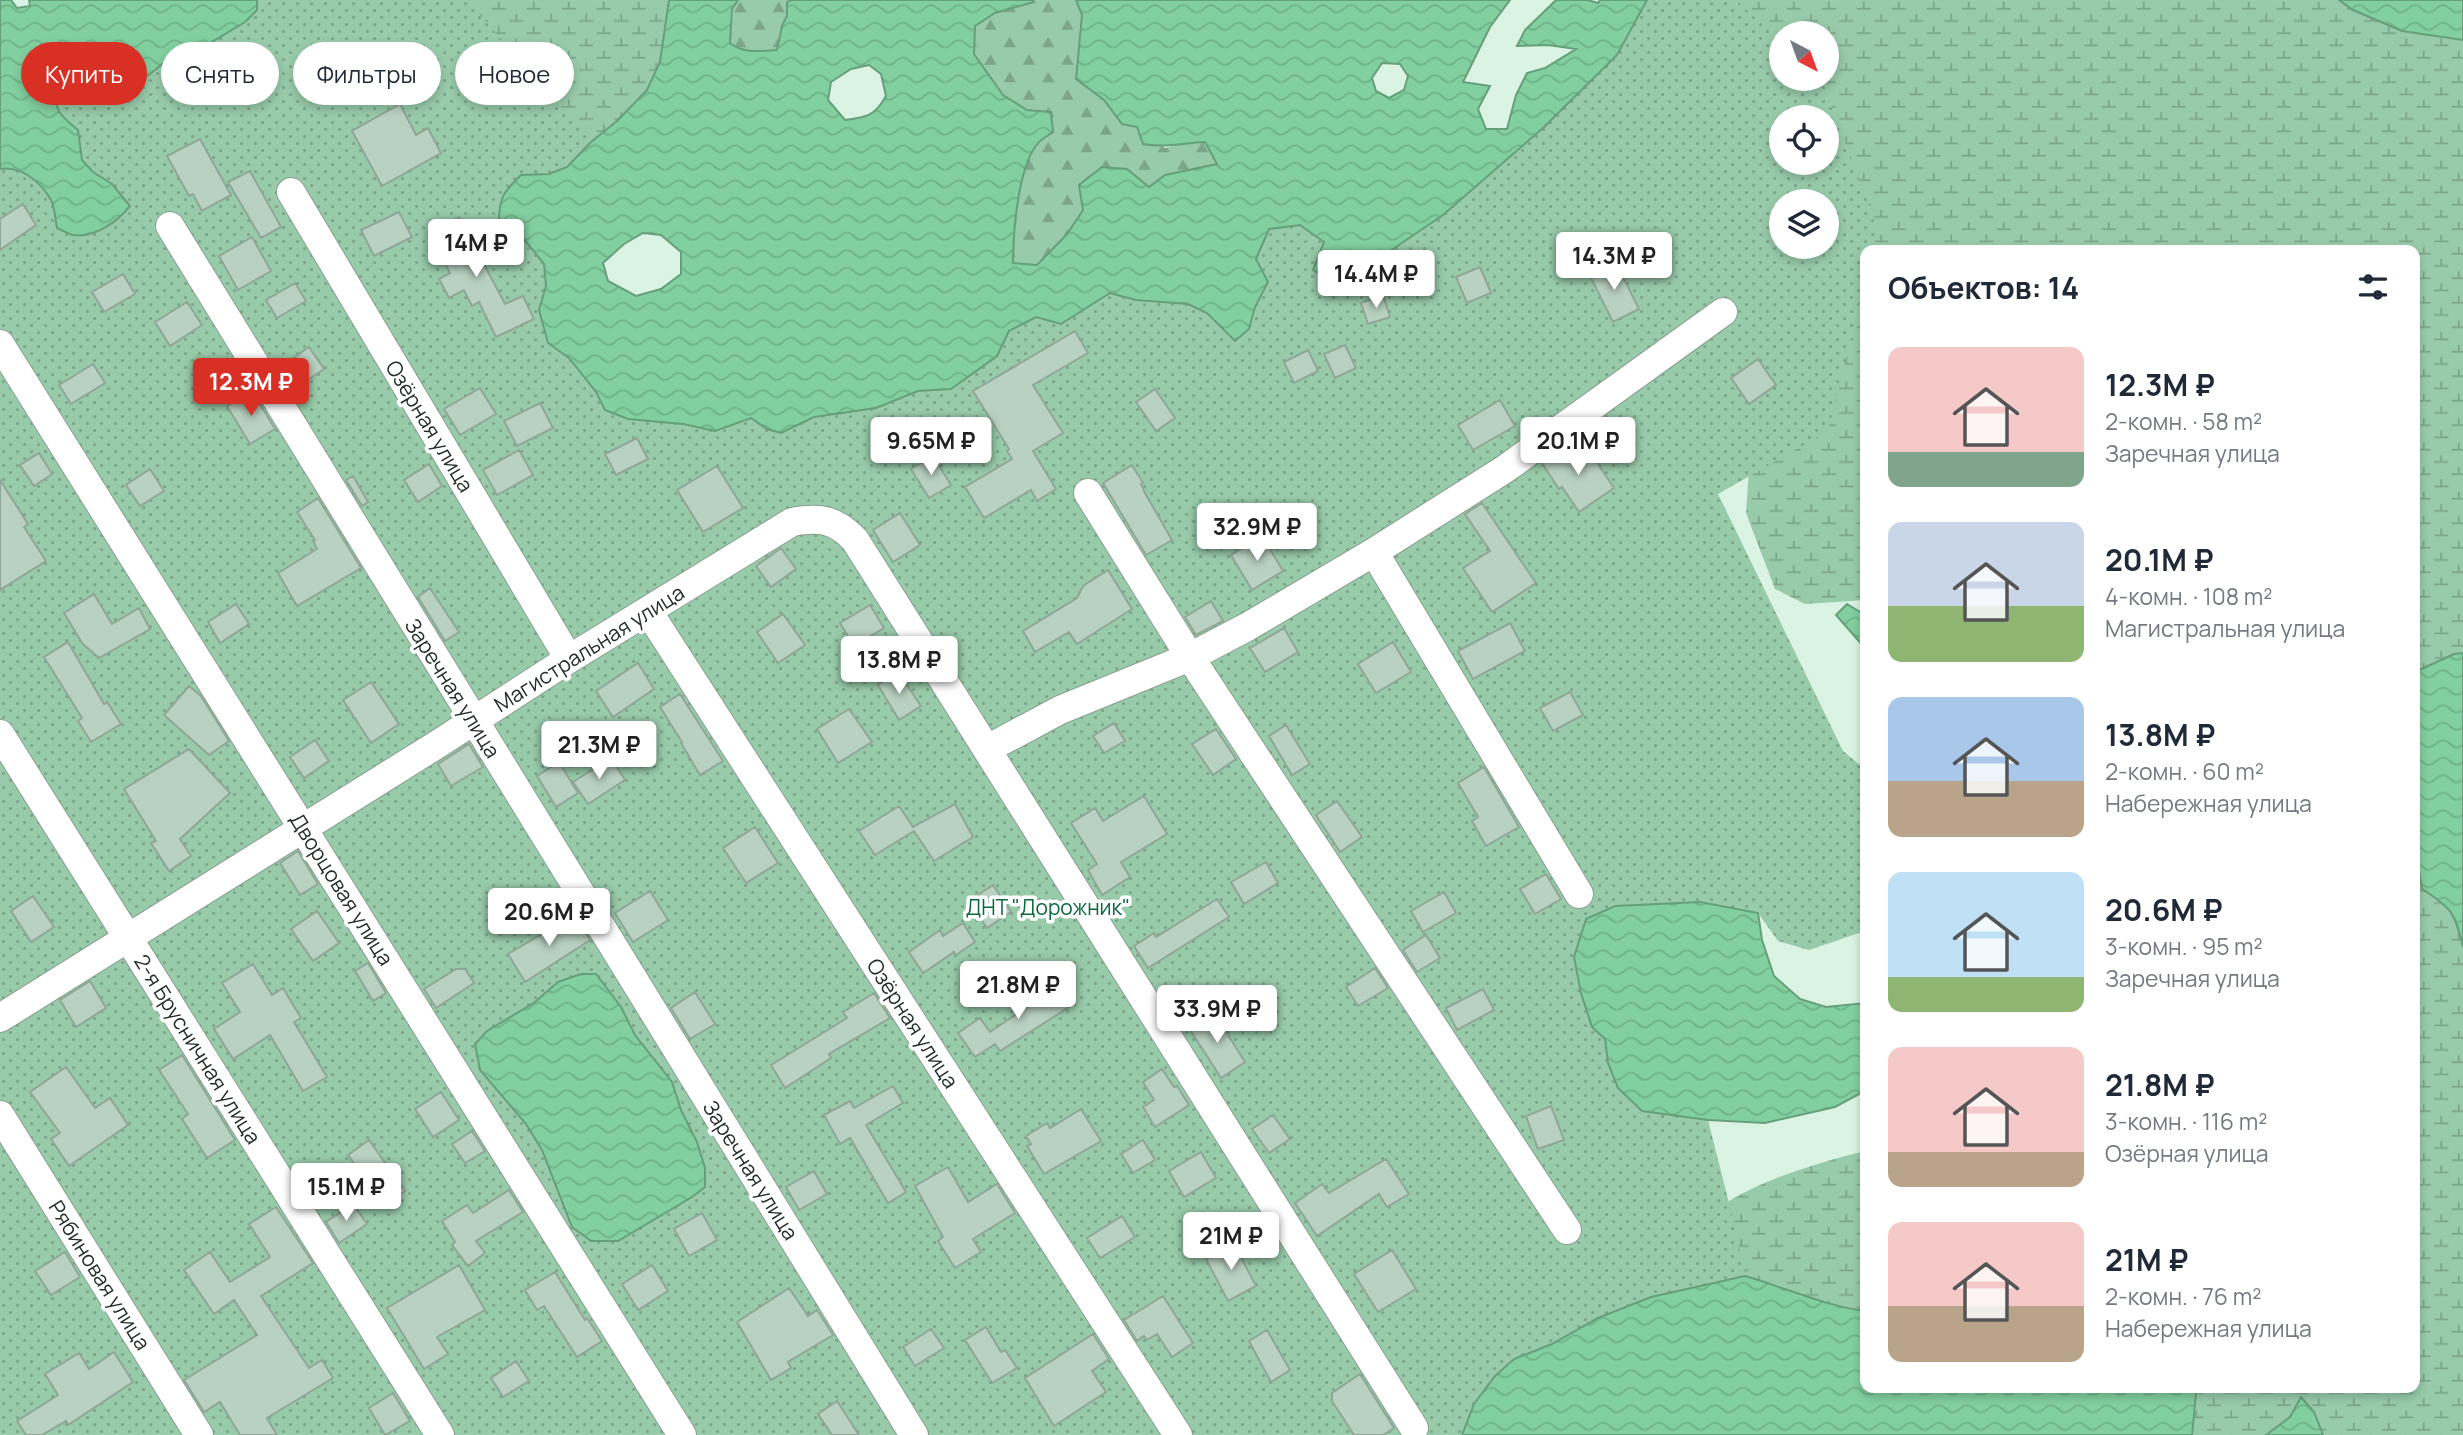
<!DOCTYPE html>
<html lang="ru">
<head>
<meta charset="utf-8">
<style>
  body { margin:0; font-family:Manrope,sans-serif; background:#f6f6f7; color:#1f2937; height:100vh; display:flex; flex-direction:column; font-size:26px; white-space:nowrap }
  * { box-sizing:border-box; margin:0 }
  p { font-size:23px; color:#747a83 }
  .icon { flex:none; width:38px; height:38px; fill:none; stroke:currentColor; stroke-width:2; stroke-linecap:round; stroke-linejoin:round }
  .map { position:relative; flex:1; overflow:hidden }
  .side { position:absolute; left:1860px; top:245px; width:560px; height:1148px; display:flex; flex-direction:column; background:#fff; border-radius:14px; box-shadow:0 4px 10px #0003 }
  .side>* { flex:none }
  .hud { position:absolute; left:21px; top:42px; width:665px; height:63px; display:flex; gap:14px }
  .needle { width:46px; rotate:139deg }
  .fabs { position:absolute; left:1769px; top:21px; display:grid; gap:14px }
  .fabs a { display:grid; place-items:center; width:70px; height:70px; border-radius:50%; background:#fff; box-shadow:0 4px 10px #0003; font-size:35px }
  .price { position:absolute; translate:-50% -60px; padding:0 16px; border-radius:7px; background:#fff; color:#222; font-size:23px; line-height:46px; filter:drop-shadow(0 2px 4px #0008) }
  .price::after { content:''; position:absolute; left:50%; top:42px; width:21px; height:16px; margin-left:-10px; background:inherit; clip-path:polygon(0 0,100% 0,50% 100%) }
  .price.current { background:#d93025; color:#fff }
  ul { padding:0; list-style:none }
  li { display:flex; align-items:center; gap:21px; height:175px; padding:0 28px }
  li span { display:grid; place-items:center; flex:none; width:196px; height:140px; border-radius:14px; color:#555 }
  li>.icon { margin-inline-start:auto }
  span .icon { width:84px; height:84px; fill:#fffc; stroke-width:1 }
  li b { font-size:30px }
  h2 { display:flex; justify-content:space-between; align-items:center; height:84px; padding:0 28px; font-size:30px }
  .tag { padding:0 24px; border-radius:32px; background:#fff; box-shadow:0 4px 10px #0003; font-size:24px; line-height:63px }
  .tag.current { background:#d93025; color:#fff }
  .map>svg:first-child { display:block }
  .forest { fill:url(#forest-firs) }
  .wetland { fill:url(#wetland-marsh); fill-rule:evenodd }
  .garden { fill:url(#garden-dots); fill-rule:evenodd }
  .water { fill:url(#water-waves); stroke:#669f7b; stroke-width:2; fill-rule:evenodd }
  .building { fill:#b9d1c1; stroke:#90a797; stroke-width:2 }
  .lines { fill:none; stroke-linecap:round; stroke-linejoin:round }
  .minor-casing { stroke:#879f8f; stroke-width:30 }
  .minor { stroke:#fff; stroke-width:28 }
  .labels { text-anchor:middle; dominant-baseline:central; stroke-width:7; stroke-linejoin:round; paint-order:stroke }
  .street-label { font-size:21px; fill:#252e28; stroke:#fff }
  .park-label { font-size:21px; fill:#0d683d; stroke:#fff }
</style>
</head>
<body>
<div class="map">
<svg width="2463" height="1435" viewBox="0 0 2463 1435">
  <defs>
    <pattern id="forest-firs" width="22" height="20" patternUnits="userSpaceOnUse" patternTransform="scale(1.75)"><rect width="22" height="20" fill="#98cbaa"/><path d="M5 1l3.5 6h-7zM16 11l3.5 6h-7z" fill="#7ca58a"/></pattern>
    <pattern id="wetland-marsh" width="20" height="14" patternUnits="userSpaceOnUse" patternTransform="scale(1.75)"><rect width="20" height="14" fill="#98cbaa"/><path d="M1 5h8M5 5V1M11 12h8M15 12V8" fill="none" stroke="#7ca58a"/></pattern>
    <pattern id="garden-dots" width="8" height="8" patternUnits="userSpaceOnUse" patternTransform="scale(1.75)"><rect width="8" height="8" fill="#98cbaa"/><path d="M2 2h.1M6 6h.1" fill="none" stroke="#7ca58a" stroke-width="1.8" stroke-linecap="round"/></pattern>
    <pattern id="water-waves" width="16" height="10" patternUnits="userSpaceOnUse" patternTransform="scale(1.75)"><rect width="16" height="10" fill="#82cf9f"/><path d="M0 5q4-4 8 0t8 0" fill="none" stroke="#70b289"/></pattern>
  </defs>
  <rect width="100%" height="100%" fill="#daf3e2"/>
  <path class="forest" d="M738,0H791L787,2V16L782,26L777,50C759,50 745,54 730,43L733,9Z
    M1033,0H1076L1082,15L1076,79L1104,100L1121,124L1137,127L1165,148L1184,143L1205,142L1218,164L1165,175L1149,187L1127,169L1083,210L1067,234L1038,265L1013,263C1013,233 1018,165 1039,142C1042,138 1049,135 1053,132L1051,112L1027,110L1003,95L974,54L975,27L995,13L1033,3Z"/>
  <path class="wetland" d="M405,0H669C666,30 665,65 647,90C633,110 609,127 591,142Z
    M1647,0H2339L2353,10L2402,31L2463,40V653L2454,654L2415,671V250H1866L1865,600L1805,604L1775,589L1746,513L1749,470L1845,219L1827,163V117L1775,106L1617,55ZM1782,33H1827V79H1782Z
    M2415,848L2422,889C2452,907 2455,913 2463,947V1435H2323L2314,1412L2290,1417L2266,1435H2192L2196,1393L2193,1388H2415Z
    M1865,1151V1311L1841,1308L1777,1285L1745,1276L1722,1260L1723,1205C1765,1178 1818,1163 1865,1151Z"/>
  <path class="garden" d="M257,0H467L591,142C563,172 562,174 521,175L504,225L523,238L544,264L546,286L539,310L548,343L569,358L596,392L605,410L628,419L683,424L715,431L751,418L767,429L781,433L814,417L876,408L918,391L951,389L997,356L1009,331L1036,317L1110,293L1136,300L1188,304L1207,313L1235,341L1249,329L1255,307L1268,282L1256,259L1269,229L1300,225L1324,243L1354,271L1390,251L1443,215L1543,128L1617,55L1647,0H1736L1781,42L1782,79L1822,80L1878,230L1873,250H1866L1865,279L1828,431L1718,494L1843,751L1865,769V931L1809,950L1778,941L1758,913L1700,902L1574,957L1581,993L1592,1026L1605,1039L1608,1063L1642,1111L1708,1120L1732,1215L1745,1276L1651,1297L1598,1318L1552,1344L1514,1359L1474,1404L1462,1435H0V169C22,166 40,181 51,200C55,207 55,219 57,228L112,184L93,172L82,160L78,130C59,114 56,114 55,89L70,79H88L109,85L116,95L131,89L170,57L200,49L257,10ZM1782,117H1827V163H1782ZM1782,201H1827V247H1782Z"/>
  <path class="water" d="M0,0H11L17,8L30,6L29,0H257V10L245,22L200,49L170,58L131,89L116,96L109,85C86,79 76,76 55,89C55,112 60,115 78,130L82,160L93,172L112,184L130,206C117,222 95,238 73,235C68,234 62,230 57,228C55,219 55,207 51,200C40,181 21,166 0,169Z
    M669,0H738L732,9L730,43C744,54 760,51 777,50L782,26L787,16V2L791,0H1033L1034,2L995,13L975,26L974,54L1003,95L1027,110L1051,112L1053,132C1049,135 1043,138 1039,142C1018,164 1013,233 1013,263L1037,265L1067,234L1083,210L1079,185L1102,167L1127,169L1149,187L1165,175L1217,164L1205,142C1182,143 1167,148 1143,144L1137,127L1122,124L1104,100L1076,79L1082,15L1076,0H1510L1490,27L1463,82L1490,86L1478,109L1486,129H1507L1516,95L1527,73L1545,68L1576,49L1548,45L1517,46L1525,30L1556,0H1588L1598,3L1600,0H1647L1617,55L1543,128L1443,215L1390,251L1354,271L1329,281L1313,270L1324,242L1300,225L1269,229L1256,259L1268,282L1255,307L1249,329L1235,341L1207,313L1188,304L1136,300L1110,293L1061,324L1036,317L1009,331L997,356L951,389L918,391L876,408L814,417L781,433L767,429L751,418L715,431L683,424L628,419L605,410L596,392L569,358L548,343L539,310L546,286L544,264L523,238L499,218C500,195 505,191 521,175L549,174L567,167L591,142L617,121L647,90L660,62ZM1382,63L1400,64L1408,76L1404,90L1389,98L1376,91L1372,78ZM869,65L881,74L886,96C875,116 867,117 845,120L828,100L831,82L851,69ZM643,233L661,235L681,252V274L661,289L636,296L608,281L603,263L624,244Z
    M2339,0H2463V40L2402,31L2353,10Z
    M1847,604L1865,615V648L1836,615Z
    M2463,653V947C2455,913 2452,908 2422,889L2415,848V672L2454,654Z
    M1700,902L1758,913L1762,940L1774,976L1800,999L1826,1007L1865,1003V1091L1835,1107L1765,1123L1708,1120L1642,1111L1618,1088L1608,1063L1605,1039L1592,1027L1581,993L1574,957L1586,919L1615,906Z
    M581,974H596L621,1007L635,1035L672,1082L681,1110L697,1142L705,1168V1187L692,1197L618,1241H591L572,1227L542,1150L526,1124L480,1070L475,1044L487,1031L535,1002L558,982Z
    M1745,1276C1785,1287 1824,1306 1865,1311L1866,1388H2193L2196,1393L2192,1435H1462L1474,1404L1495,1376L1514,1359L1552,1344L1598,1318L1651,1297Z
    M2301,1397L2314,1412L2323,1435H2266L2290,1417Z"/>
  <path class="building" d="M235,58L251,87L228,100L212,71Z
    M400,104L416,135L428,128L441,153L382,186L352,131Z
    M200,139L231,195L202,211L193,194L189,196L167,156Z
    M250,171L281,227L261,238L228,182Z
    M23,204L36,225L0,250V219Z
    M399,212L412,237L374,256L361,230Z
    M459,217L505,304L523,296L534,319L496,337L479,302L472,306L464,290L449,298L439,279L450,273L429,232Z
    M252,237L271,271L238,290L219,256Z
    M1615,261L1639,309L1613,322L1589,274Z
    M1480,267L1491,293L1467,303L1456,277Z
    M123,274L135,294L104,312L92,292Z
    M295,283L306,301L277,318L266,300Z
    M1383,295L1390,317L1368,324L1361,303Z
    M187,302L202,325L170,346L155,322Z
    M1075,331L1088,353L1033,385L1063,433L1033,451L1056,489L1037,501L1031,490L984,518L965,487L1012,459L1007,451L1009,449L973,391Z
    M1345,345L1356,368L1335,378L1324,354Z
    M309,347L324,369L291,391L281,375L285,372L281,367Z
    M1308,350L1318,371L1294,383L1284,362Z
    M1758,359L1776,385L1749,404L1731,378Z
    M93,364L105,383L71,404L59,385Z
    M480,388L496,414L460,435L444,409Z
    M1155,389L1175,418L1156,431L1136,402Z
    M252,391L275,429L250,444L227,406Z
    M1500,400L1515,426L1473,450L1458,425Z
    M540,403L553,428L517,446L504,421Z
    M637,438L648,459L616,475L605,454Z
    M1570,443L1582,461L1592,455L1614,488L1579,512L1562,487L1559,489L1542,463Z
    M519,450L533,475L497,495L483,470Z
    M39,453L52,474L34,486L20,465Z
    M933,456L951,485L929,498L911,469Z
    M429,464L442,486L418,502L404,480Z
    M1132,465L1143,483L1141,484L1145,493L1172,540L1146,555L1103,483Z
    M717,466L743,508L703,532L677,490Z
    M150,469L164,491L140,506L126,485Z
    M353,476L368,502L362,506L346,480Z
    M0,480L28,524L24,527L46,561L0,590Z
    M318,498L361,568L297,606L278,573L317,549L313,541L315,540L297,512Z
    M1482,503L1536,583L1492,612L1463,568L1490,551L1465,514Z
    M900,513L920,545L893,562L873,530Z
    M1262,536L1283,571L1252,590L1231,555Z
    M781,548L796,569L771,587L756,566Z
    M1108,570L1132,609L1077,644L1069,632L1035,652L1023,631L1077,598L1083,586Z
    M430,588L459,632L445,641L418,597Z
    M94,594L112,624L139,608L150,629L99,658L82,643L64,613Z
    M1211,601L1223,621L1196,635L1185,617Z
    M236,604L249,624L220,643L208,622Z
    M870,605L884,628L854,646L840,623Z
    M783,614L805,645L778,663L757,632Z
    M1510,623L1525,651L1473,679L1458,651Z
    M1284,628L1298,652L1265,672L1250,648Z
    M68,642L104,704L107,702L121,724L91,742L78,721L82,718L44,657Z
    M1393,642L1411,672L1376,693L1358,664Z
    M638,663L654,689L613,717L596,691Z
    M898,672L921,706L899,720L878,685Z
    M371,682L399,724L371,743L343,700Z
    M189,686L201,696L229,741L209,755L164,715Z
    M1570,692L1583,715L1553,731L1540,708Z
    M680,694L723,761L700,775L681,743L682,742L660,707Z
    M849,709L872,742L838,763L817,729Z
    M1114,723L1125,741L1104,753L1093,736Z
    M1286,725L1310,764L1292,775L1269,736Z
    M1216,729L1236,759L1213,775L1192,744Z
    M315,740L329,761L304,778L290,757Z
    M469,744L483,767L451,786L438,764Z
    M189,749L230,793L180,839L191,856L169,871L151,843L156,841L124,789Z
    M611,758L625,780L588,804L573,782Z
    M559,762L578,793L556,807L537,776Z
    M1484,767L1519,827L1486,846L1472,821L1478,817L1458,783Z
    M1144,796L1167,834L1121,862L1130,877L1102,895L1088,870L1097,864L1071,823L1095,808L1103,821Z
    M1337,801L1362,837L1340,852L1316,815Z
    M955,804L973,837L934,861L914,831L875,855L859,831L899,806L913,827Z
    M755,827L778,863L746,883L723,848Z
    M298,851L318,884L300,895L280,863Z
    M1266,862L1278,883L1244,904L1231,882Z
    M1546,874L1561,899L1535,914L1520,889Z
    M993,885L1011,912L987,928L969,901Z
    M650,891L668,920L633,942L615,913Z
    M1444,892L1456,913L1423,932L1411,911Z
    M33,896L54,927L31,942L11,911Z
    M1217,899L1229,917L1148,968L1134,946L1154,933L1156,937Z
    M317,911L339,943L313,961L291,929Z
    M574,915L590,940L525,982L508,954Z
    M963,923L975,942L956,955L953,951L954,952L923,973L909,952L940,930L943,936Z
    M1426,935L1440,958L1417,972L1403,950Z
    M368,963L386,993L373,1001L355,971Z
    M253,964L272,995L283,988L301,1018L294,1022L327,1077L303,1091L270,1035L233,1059L214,1029L240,1012L222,983Z
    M1375,968L1388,988L1358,1006L1346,987Z
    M456,969H465L474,983L436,1008L424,989Z
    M1057,979L1074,1004L1000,1051L995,1044L975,1057L958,1033L980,1018L990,1032L1030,1005L1026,999Z
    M90,981L106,1008L76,1027L60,1000Z
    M1483,989L1494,1010L1457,1030L1446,1008Z
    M695,992L715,1024L690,1039L671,1008Z
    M874,993L890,1018L829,1054L831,1058L785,1088L771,1065L847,1018L843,1012Z
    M1214,1013L1245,1062L1221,1078L1189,1028Z
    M182,1055L235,1140L207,1158L182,1119L188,1114L159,1070Z
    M66,1067L95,1108L110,1098L128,1125L69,1166L51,1139L60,1133L30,1092Z
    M1162,1069L1174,1087L1177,1086L1189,1105L1155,1127L1143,1107L1154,1100L1143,1082Z
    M893,1086L903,1103L866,1125L906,1192L888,1203L850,1138L840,1144L824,1115L850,1101L854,1108Z
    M441,1092L459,1120L433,1137L415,1109Z
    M1551,1106L1564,1140L1538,1149L1526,1116Z
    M1081,1109L1101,1141L1044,1174L1027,1146L1031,1144L1026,1136L1047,1123L1050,1128Z
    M1273,1115L1290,1139L1269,1153L1252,1129Z
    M472,1131L485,1151L465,1163L452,1144Z
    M369,1140L405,1191L384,1206L348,1155Z
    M1143,1140L1155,1160L1133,1173L1121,1154Z
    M1201,1152L1216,1178L1184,1197L1169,1171Z
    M1386,1159L1409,1194L1387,1207L1379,1194L1317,1236L1295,1203L1322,1184L1329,1193Z
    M948,1167L968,1202L997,1184L1015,1213L973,1239L981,1252L955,1268L938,1241L943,1237L915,1186Z
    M814,1171L827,1194L799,1210L786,1187Z
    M509,1190L523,1212L476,1241L485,1253L468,1266L452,1245L455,1242L442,1221L467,1205L473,1213Z
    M353,1204L367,1224L339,1243L326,1222Z
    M276,1207L313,1263L261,1296L309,1368L322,1360L333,1378L267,1418L277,1435H240L220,1402L204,1412L184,1380L257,1335L234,1300L214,1314L184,1270L210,1252L230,1282L270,1257L249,1224Z
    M702,1213L717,1240L689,1256L674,1229Z
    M1122,1216L1135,1237L1100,1258L1087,1238Z
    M1234,1244L1256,1286L1228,1301L1206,1259Z
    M1392,1250L1416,1289L1378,1312L1354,1274Z
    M65,1252L80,1277L51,1295L35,1271Z
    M459,1265L485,1310L437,1337L448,1354L424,1369L387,1308Z
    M652,1265L668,1291L638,1310L622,1284Z
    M555,1272L585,1320L587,1318L602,1341L577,1357L544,1306L537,1310L525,1290Z
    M789,1288L808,1316L817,1310L833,1335L788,1362L791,1368L771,1380L737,1322Z
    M1163,1296L1193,1343L1172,1357L1157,1334L1147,1340L1144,1336L1137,1341L1124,1320Z
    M986,1327L1001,1352L1005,1350L1017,1368L992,1383L965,1340Z
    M931,1329L944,1348L915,1366L903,1347Z
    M1267,1330L1290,1370L1271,1382L1249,1341Z
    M1093,1334L1109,1359L1092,1371L1106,1392L1054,1426L1025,1378Z
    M114,1352L133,1382L68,1425L66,1421L42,1435H26L17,1421L58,1395L45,1374L79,1353L89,1369Z
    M516,1361L529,1381L503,1397L491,1378Z
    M1360,1374L1394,1428L1383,1435H1354L1332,1401V1393Z
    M393,1393L410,1421L385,1435L369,1408Z
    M837,1401L859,1435H832L818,1414Z"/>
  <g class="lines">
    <g class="minor-casing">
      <path id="minor" d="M291,192L569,659
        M170,226L914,1435
        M0,344L682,1435
        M1088,493L1190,657L1567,1230
        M1374,552L1579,894
        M648,611L1178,1435
        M0,734L440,1435
        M987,749L1060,710L1190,657L1247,627L1374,552L1505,469L1723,312
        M0,1018L441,742L569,659L792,522C820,517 835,519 855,540L1414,1428
        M0,1115L199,1435"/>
    </g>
    <use href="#minor" class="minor"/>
  </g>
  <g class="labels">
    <g class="street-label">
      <text transform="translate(430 426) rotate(59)">Озёрная улица</text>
      <text transform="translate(589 648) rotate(-32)">Магистральная улица</text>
      <text transform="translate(453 688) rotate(58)">Заречная улица</text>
      <text transform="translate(342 889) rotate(58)">Дворцовая улица</text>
      <text transform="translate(913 1023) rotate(57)">Озёрная улица</text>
      <text transform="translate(198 1049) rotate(58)">2-я Брусничная улица</text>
      <text transform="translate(751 1170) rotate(58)">Заречная улица</text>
      <text transform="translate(100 1275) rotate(58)">Рябиновая улица</text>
    </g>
    <g class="park-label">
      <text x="1048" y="907">ДНТ "Дорожник"</text>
    </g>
  </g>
</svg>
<div class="fabs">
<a><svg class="needle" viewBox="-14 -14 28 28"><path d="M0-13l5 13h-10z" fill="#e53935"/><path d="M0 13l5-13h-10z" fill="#747a83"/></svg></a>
<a><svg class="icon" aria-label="locate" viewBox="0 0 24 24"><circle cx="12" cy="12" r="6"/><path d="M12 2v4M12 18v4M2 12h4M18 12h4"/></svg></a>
<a><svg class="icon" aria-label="layers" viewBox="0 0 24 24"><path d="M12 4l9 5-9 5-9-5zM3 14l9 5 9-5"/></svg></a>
</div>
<b class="price" style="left:476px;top:279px">14M ₽</b>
<b class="price" style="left:1614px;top:292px">14.3M ₽</b>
<b class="price" style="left:1376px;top:310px">14.4M ₽</b>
<b class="price current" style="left:251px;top:418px">12.3M ₽</b>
<b class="price" style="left:931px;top:477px">9.65M ₽</b>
<b class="price" style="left:1578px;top:477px">20.1M ₽</b>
<b class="price" style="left:1257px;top:563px">32.9M ₽</b>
<b class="price" style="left:899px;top:696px">13.8M ₽</b>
<b class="price" style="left:599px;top:781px">21.3M ₽</b>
<b class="price" style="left:549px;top:948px">20.6M ₽</b>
<b class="price" style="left:1018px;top:1021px">21.8M ₽</b>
<b class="price" style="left:1217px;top:1045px">33.9M ₽</b>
<b class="price" style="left:346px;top:1223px">15.1M ₽</b>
<b class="price" style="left:1231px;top:1272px">21M ₽</b>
<div class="hud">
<a class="tag current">Купить</a>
<a class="tag">Снять</a>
<a class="tag">Фильтры</a>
<a class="tag">Новое</a>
</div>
<section class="side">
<h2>Объектов: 14<svg class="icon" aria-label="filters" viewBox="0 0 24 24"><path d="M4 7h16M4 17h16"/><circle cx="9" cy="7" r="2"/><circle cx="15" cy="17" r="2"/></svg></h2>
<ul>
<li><span style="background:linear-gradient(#f6c9c9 75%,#7fa58c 0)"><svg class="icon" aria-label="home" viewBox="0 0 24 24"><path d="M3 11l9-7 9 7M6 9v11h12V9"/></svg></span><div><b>12.3M ₽</b><p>2-комн. · 58 m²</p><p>Заречная улица</p></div></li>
<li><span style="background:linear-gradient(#c9d6e8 60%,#8fb573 0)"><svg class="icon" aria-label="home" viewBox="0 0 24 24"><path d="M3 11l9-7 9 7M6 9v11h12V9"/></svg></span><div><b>20.1M ₽</b><p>4-комн. · 108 m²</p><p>Магистральная улица</p></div></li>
<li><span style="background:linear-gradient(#a9c7e8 60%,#b9a48a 0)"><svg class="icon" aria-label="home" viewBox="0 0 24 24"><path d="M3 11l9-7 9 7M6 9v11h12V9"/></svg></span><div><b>13.8M ₽</b><p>2-комн. · 60 m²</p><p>Набережная улица</p></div></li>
<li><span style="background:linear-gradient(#bfe0f5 75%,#8fb573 0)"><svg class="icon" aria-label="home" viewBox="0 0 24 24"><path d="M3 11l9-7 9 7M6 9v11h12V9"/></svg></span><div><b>20.6M ₽</b><p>3-комн. · 95 m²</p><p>Заречная улица</p></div></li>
<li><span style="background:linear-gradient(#f6c9c9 75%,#b9a48a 0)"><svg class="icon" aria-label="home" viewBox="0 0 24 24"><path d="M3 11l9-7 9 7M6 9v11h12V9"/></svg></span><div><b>21.8M ₽</b><p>3-комн. · 116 m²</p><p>Озёрная улица</p></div></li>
<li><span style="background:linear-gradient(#f6c9c9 60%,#b9a48a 0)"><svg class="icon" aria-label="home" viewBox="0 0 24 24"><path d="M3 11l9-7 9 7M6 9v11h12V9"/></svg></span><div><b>21M ₽</b><p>2-комн. · 76 m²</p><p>Набережная улица</p></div></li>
</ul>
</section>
</div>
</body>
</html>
